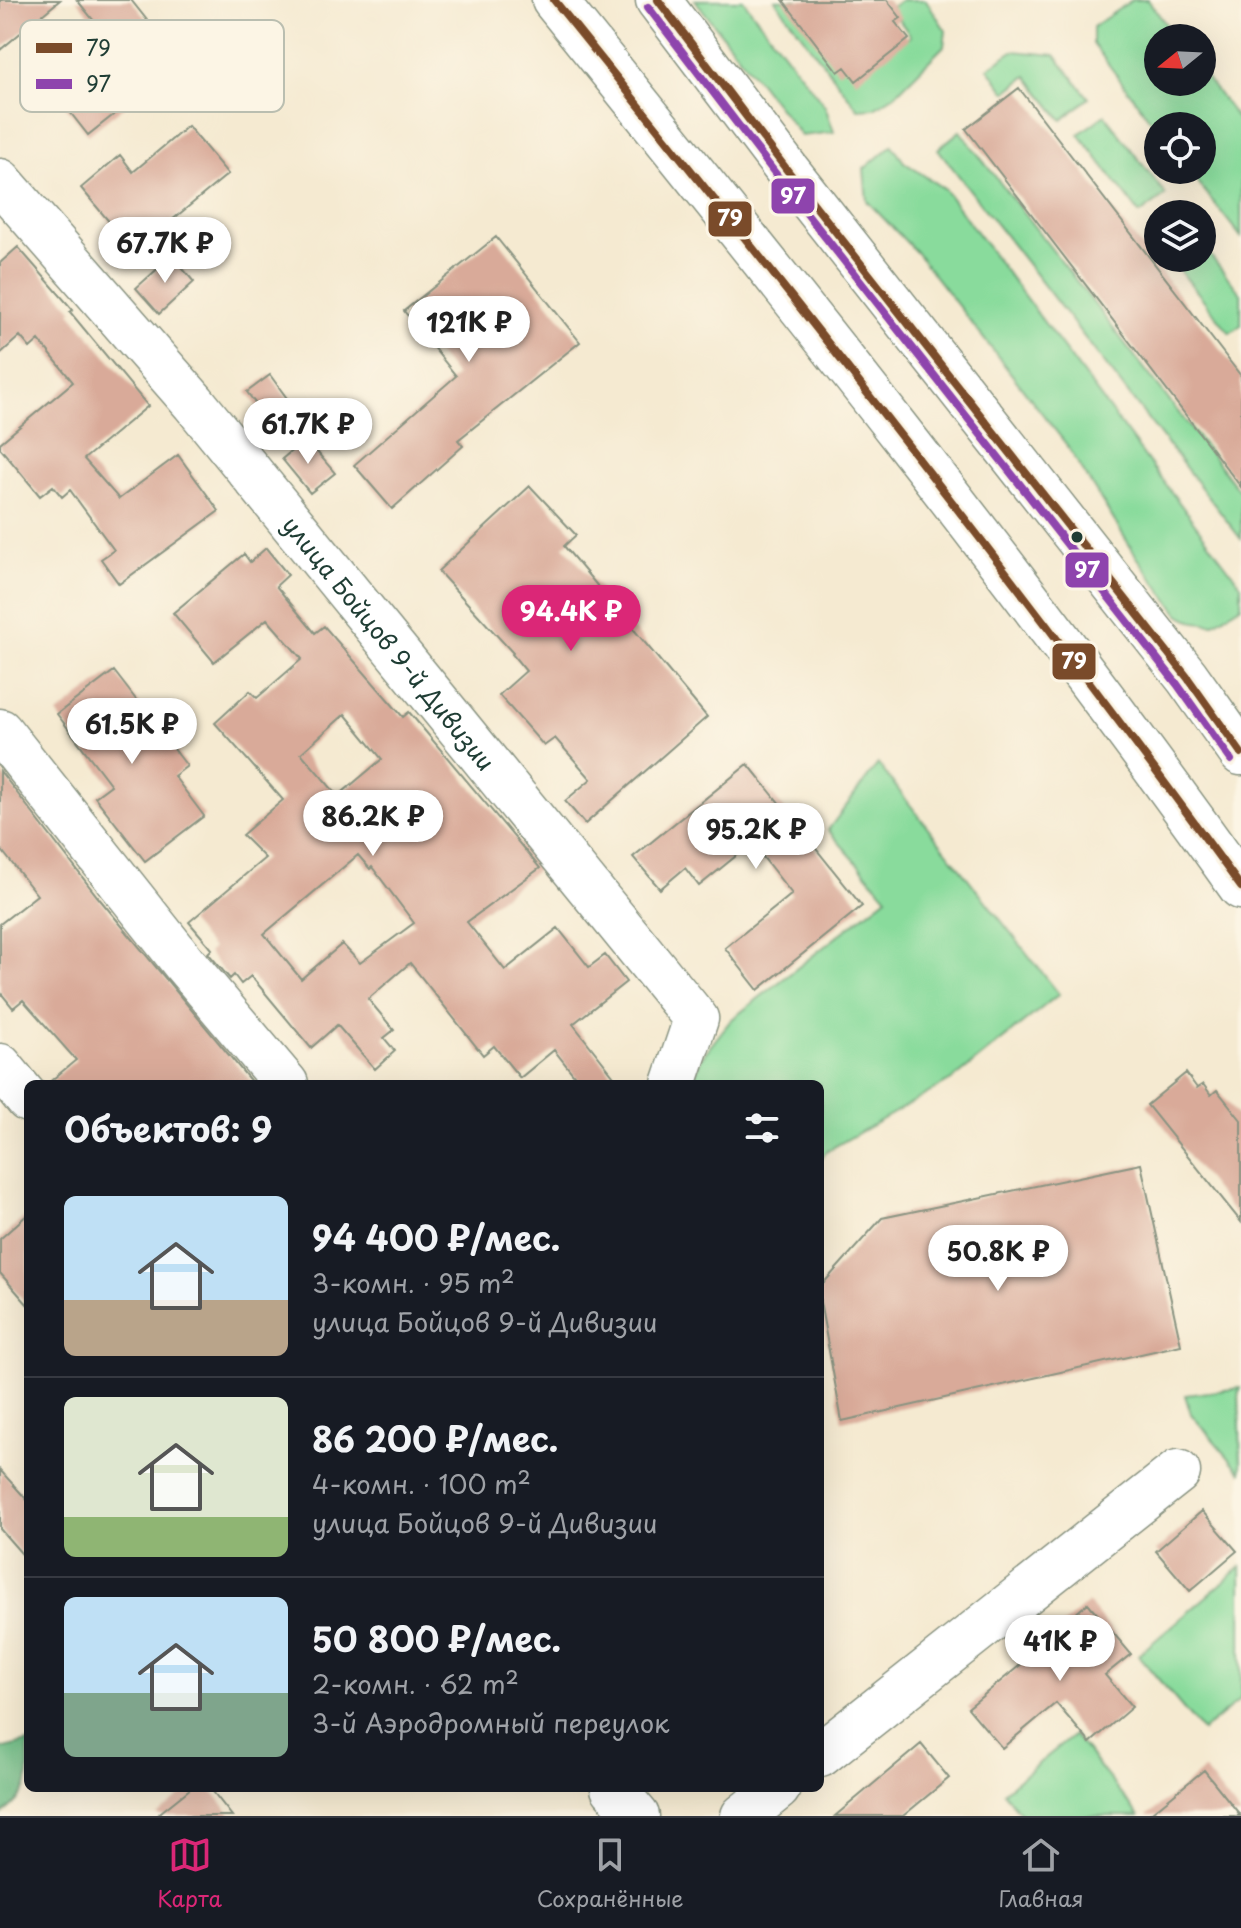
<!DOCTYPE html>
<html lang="ru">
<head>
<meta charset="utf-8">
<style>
  body { margin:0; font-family:"Playpen Sans",sans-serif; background:#242831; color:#f1f3f6; height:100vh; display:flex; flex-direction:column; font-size:30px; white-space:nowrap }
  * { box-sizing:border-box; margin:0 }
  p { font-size:26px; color:#9ea1a6 }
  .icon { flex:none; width:44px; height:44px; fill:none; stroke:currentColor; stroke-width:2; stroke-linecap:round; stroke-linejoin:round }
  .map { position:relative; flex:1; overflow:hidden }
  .panel { position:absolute; left:24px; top:1080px; width:800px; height:712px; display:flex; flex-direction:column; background:#171b24; border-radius:12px; box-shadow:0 8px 32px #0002 }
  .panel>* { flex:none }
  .needle { width:52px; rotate:252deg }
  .fabs { position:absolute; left:1144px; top:24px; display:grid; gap:16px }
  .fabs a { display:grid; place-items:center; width:72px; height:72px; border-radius:50%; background:#171b24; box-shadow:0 8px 32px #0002; font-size:40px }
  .price { position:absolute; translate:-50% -68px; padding:0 18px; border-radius:28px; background:#fff; color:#222; font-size:26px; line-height:52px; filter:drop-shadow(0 2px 4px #0008) }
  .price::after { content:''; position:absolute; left:50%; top:48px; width:24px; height:18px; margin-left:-12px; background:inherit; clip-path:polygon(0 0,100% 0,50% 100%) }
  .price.on { background:#db2777; color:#fff }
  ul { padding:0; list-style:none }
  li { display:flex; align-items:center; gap:24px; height:200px; padding:0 40px }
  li+li { border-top:2px solid #363941 }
  li span { display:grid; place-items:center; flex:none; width:224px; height:160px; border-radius:12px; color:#555 }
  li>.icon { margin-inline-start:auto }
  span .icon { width:96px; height:96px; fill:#fffc; stroke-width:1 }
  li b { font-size:34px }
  h2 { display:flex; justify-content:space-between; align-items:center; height:96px; padding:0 40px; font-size:34px }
  .dock { display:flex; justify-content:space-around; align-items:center; height:112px; border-top:2px solid #363941; background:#171b24; font-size:22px; color:#9ea1a6 }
  .dock a { display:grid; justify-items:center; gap:4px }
  .dock .on { color:#db2777 }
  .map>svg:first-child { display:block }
  .green { fill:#89db9c; stroke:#548c68; stroke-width:2 }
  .forest { fill:#6ebb84; stroke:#467c5c; stroke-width:2 }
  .building { fill:#d9aa99; fill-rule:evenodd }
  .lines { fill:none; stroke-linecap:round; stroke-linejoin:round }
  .minor-casing { stroke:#8a9482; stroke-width:47 }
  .major-casing { stroke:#8a9482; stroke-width:47 }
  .minor { stroke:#fff; stroke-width:44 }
  .major { stroke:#fff; stroke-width:44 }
  .bus-1-casing { stroke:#fcf5e5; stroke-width:14 }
  .bus-2-casing { stroke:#fcf5e5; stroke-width:14 }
  .bus-1 { stroke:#7a4b2a; stroke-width:8 }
  .bus-2 { stroke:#8e44ad; stroke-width:8 }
  .bus-dot { fill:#1f3d34; stroke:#fcf5e5; stroke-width:3 }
  .labels { text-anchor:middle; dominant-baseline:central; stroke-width:6; stroke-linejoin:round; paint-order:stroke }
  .street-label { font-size:24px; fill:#1f3d34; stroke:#fcf5e5 }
  .key { fill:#fcf5e5; stroke:#babeb0; stroke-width:2 }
  .key-label { font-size:22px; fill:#1f3d34 }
  .line-badge { stroke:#fcf5e5; stroke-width:3 }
  .badge-label { font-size:22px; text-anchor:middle; font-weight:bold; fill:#fff }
</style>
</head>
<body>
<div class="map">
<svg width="1241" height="1816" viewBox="0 0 1241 1816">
  <rect width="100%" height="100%" fill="#fcf5e5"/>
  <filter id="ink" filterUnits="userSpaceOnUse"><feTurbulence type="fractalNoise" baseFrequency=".0125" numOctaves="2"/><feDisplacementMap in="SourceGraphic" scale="16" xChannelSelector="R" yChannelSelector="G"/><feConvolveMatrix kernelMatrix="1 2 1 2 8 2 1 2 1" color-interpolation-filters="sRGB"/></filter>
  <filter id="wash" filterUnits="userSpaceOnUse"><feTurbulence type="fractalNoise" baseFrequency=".006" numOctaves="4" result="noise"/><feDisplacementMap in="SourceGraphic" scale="32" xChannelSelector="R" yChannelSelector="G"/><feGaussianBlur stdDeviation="1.8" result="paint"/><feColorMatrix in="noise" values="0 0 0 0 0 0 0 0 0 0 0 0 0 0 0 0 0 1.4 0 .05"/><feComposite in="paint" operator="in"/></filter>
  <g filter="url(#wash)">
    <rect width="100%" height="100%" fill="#f5ead1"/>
    <path class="green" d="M695,0H743L825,106L834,132L801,136Z
      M775,0H797L856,78L911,36L890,8L901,0H926L946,31L944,46L895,95L874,108L858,109Z
      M1132,0H1148L1176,38H1158V82H1202V72L1241,124V237L1188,170H1202V126H1158V130L1093,44V27Z
      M1013,51L1055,55L1089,98L1062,120L1027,76L1006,92L988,68Z
      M1105,115L1166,195L1140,214L1079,134Z
      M960,131L1241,493V539L938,149Z
      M892,145L904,162L944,189L1241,585V606L1213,624L1195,622L1179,614L1137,557L1066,444L916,252L867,201L864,169Z
      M1202,245L1241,294V325L1230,333L1170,258H1202Z
      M878,764L1059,994L955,1078L827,1151L820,1160V1084H692L701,1058L731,1020L887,897L828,830Z
      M1241,1388L1239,1393L1241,1472L1191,1414L1185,1395Z
      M1241,1567V1699L1202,1731L1138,1655Z
      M1074,1735L1139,1816H1023L1003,1792Z"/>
    <path class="forest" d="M28,1742C28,1782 34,1790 0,1816V1749Z"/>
    <g id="blocks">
      <path class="building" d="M0,0H60L0,50Z
        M77,0H131L189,73L158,97L150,86L88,135L48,84L107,37Z
        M783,0H887L901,18L895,22L909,39L856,81L845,67L838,72Z
        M1019,88L1241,376V487L966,129Z
        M188,126L228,174L172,220L184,234L147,267L81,188L120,155L133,172Z
        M496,237L580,342L458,440L463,446L392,509L354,465L456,376L404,311Z
        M18,247L73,310L70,312L148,406L84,459L119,499L178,455L219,511L119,584L101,559L114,550L70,490L62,497L53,486L40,496L0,448V443L73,382L39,340L30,348L20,336L0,354V263Z
        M172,256L194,282L159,314L136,288Z
        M270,375L289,401L266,418L247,392Z
        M306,439L335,473L310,493L282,459Z
        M530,486L576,535L564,546L707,717L585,824L565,801L591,779L555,738L544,746L499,695L526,671L512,654L513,653L438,571Z
        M266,548L288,575L276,586L315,633L324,626L403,717L409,712L540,868L467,922L505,970L558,928L589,967L605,955L626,982L573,1024L620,1084H581L554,1050L520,1078L494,1046L483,1055L410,963L368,999L394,1030L384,1038L395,1051L375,1069L337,1025L311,1048L251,976L241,984L234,975L230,979L208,953L212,949L189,922L265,858L242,835L283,800L215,723L250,691L257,698L302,659L267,619L214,662L173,613L244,554L250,562ZM345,714L382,759L338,796L301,753ZM358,855L370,869L372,867L414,923L360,963L342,944L301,979L264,934Z
        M114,671L187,766L174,776L204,816L145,861L95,797L111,785L57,714Z
        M748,764L862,906L758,990L725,948L792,894L752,843L699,886L685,868L660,889L633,857Z
        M0,771L97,896L253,1084H47L76,1060L23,1000L13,1008L0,992V924L37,895L0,848Z
        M1186,1073L1197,1088L1203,1084L1211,1095L1217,1090L1241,1120V1222L1147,1105Z
        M1141,1164L1181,1345L842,1421L820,1302V1287L882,1218Z
        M28,1214V1305L0,1273V1239Z
        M0,1470L28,1501V1561L0,1529Z
        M1202,1511L1237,1551L1190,1591L1156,1551Z
        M1088,1603L1131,1654L1105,1675L1132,1707L1090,1743L1056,1703L1002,1748L968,1708L1047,1643L1045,1640Z
        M921,1744L949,1778L903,1816H835Z
        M1204,1770L1241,1816H1147Z
        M191,1788H210L232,1816H156Z"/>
    </g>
  </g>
  <g filter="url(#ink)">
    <use href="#blocks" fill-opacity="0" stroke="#8a9482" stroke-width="2"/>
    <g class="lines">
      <g class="minor-casing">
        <g id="minor">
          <path id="s1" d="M0,181L194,403L696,1019L674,1084"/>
          <path d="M0,731L184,963L286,1084"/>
          <path d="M0,1066L28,1100"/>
          <path d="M820,1755L1178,1472"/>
          <path d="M613,1788L637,1816"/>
          <path d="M743,1816L778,1788"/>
        </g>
      </g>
      <g class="major-casing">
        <path id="major" d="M554,0C789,290 1024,583 1241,887
          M658,0L787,170L1187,677L1241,753"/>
      </g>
      <use href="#minor" class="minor"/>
      <use href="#major" class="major"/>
      <g class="bus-1-casing">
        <path id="bus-1" d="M554,0C789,291 1021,584 1241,887
          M658,0L787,170L1187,677L1241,753"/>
      </g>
      <g class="bus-2-casing">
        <path id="bus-2" d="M648,7L778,177L1177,684L1231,760"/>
      </g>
      <use href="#bus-1" class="bus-1"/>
      <use href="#bus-2" class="bus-2"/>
    </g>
  </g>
  <circle class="bus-dot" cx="1077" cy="537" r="7"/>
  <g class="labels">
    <g class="street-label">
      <text stroke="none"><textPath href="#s1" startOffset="604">улица Бойцов 9-й Дивизии</textPath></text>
    </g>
  </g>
  <rect x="20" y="20" width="264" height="92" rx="12" class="key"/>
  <rect x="36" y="43" width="36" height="10" fill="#7a4b2a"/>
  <rect x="36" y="79" width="36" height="10" fill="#8e44ad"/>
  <g class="key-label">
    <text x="86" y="56">79</text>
    <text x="86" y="92">97</text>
  </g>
  <g class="line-badge">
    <rect x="770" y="177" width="46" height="38" rx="8" fill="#8e44ad"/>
    <rect x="707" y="200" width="46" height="38" rx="8" fill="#7a4b2a"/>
    <rect x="1064" y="551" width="46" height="38" rx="8" fill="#8e44ad"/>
    <rect x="1051" y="642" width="46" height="39" rx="8" fill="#7a4b2a"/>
  </g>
  <g class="badge-label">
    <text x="793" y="204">97</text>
    <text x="730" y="226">79</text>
    <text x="1087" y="578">97</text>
    <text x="1074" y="669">79</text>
  </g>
</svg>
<div class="fabs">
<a><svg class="needle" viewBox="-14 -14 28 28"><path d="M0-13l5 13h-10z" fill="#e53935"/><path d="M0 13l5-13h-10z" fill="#9ea1a6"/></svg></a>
<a><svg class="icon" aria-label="locate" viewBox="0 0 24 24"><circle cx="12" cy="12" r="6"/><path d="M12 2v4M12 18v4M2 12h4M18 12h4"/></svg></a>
<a><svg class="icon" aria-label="layers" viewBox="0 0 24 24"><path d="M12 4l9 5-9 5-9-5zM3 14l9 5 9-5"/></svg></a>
</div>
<b class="price" style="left:165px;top:285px">67.7K ₽</b>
<b class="price" style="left:469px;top:364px">121K ₽</b>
<b class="price" style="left:308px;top:466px">61.7K ₽</b>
<b class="price on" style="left:571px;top:653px">94.4K ₽</b>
<b class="price" style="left:132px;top:766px">61.5K ₽</b>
<b class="price" style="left:373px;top:858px">86.2K ₽</b>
<b class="price" style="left:756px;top:871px">95.2K ₽</b>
<b class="price" style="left:998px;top:1293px">50.8K ₽</b>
<b class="price" style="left:1060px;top:1683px">41K ₽</b>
<section class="panel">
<h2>Объектов: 9<svg class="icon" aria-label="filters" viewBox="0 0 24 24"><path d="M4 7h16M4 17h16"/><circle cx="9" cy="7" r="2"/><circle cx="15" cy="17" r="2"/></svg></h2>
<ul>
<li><span style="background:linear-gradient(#bfe0f5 65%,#b9a48a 0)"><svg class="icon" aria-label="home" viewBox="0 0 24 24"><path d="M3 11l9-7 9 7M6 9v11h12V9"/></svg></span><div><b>94 400 ₽/мес.</b><p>3-комн. · 95 m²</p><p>улица Бойцов 9-й Дивизии</p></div></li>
<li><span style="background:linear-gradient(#dfe7d0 75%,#8fb573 0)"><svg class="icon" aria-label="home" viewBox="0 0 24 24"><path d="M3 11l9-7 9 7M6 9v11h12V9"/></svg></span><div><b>86 200 ₽/мес.</b><p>4-комн. · 100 m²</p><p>улица Бойцов 9-й Дивизии</p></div></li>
<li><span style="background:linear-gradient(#bfe0f5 60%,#7fa58c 0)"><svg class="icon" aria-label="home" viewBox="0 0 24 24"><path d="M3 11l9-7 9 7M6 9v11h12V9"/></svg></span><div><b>50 800 ₽/мес.</b><p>2-комн. · 62 m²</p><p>3-й Аэродромный переулок</p></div></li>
</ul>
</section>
</div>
<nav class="dock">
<a class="on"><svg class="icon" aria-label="map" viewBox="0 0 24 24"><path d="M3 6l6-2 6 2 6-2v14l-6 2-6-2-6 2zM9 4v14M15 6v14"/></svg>Карта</a>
<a><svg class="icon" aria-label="saved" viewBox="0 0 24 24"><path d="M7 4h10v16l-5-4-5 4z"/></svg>Сохранённые</a>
<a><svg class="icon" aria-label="home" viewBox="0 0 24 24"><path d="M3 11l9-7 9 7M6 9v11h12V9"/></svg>Главная</a>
</nav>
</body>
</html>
